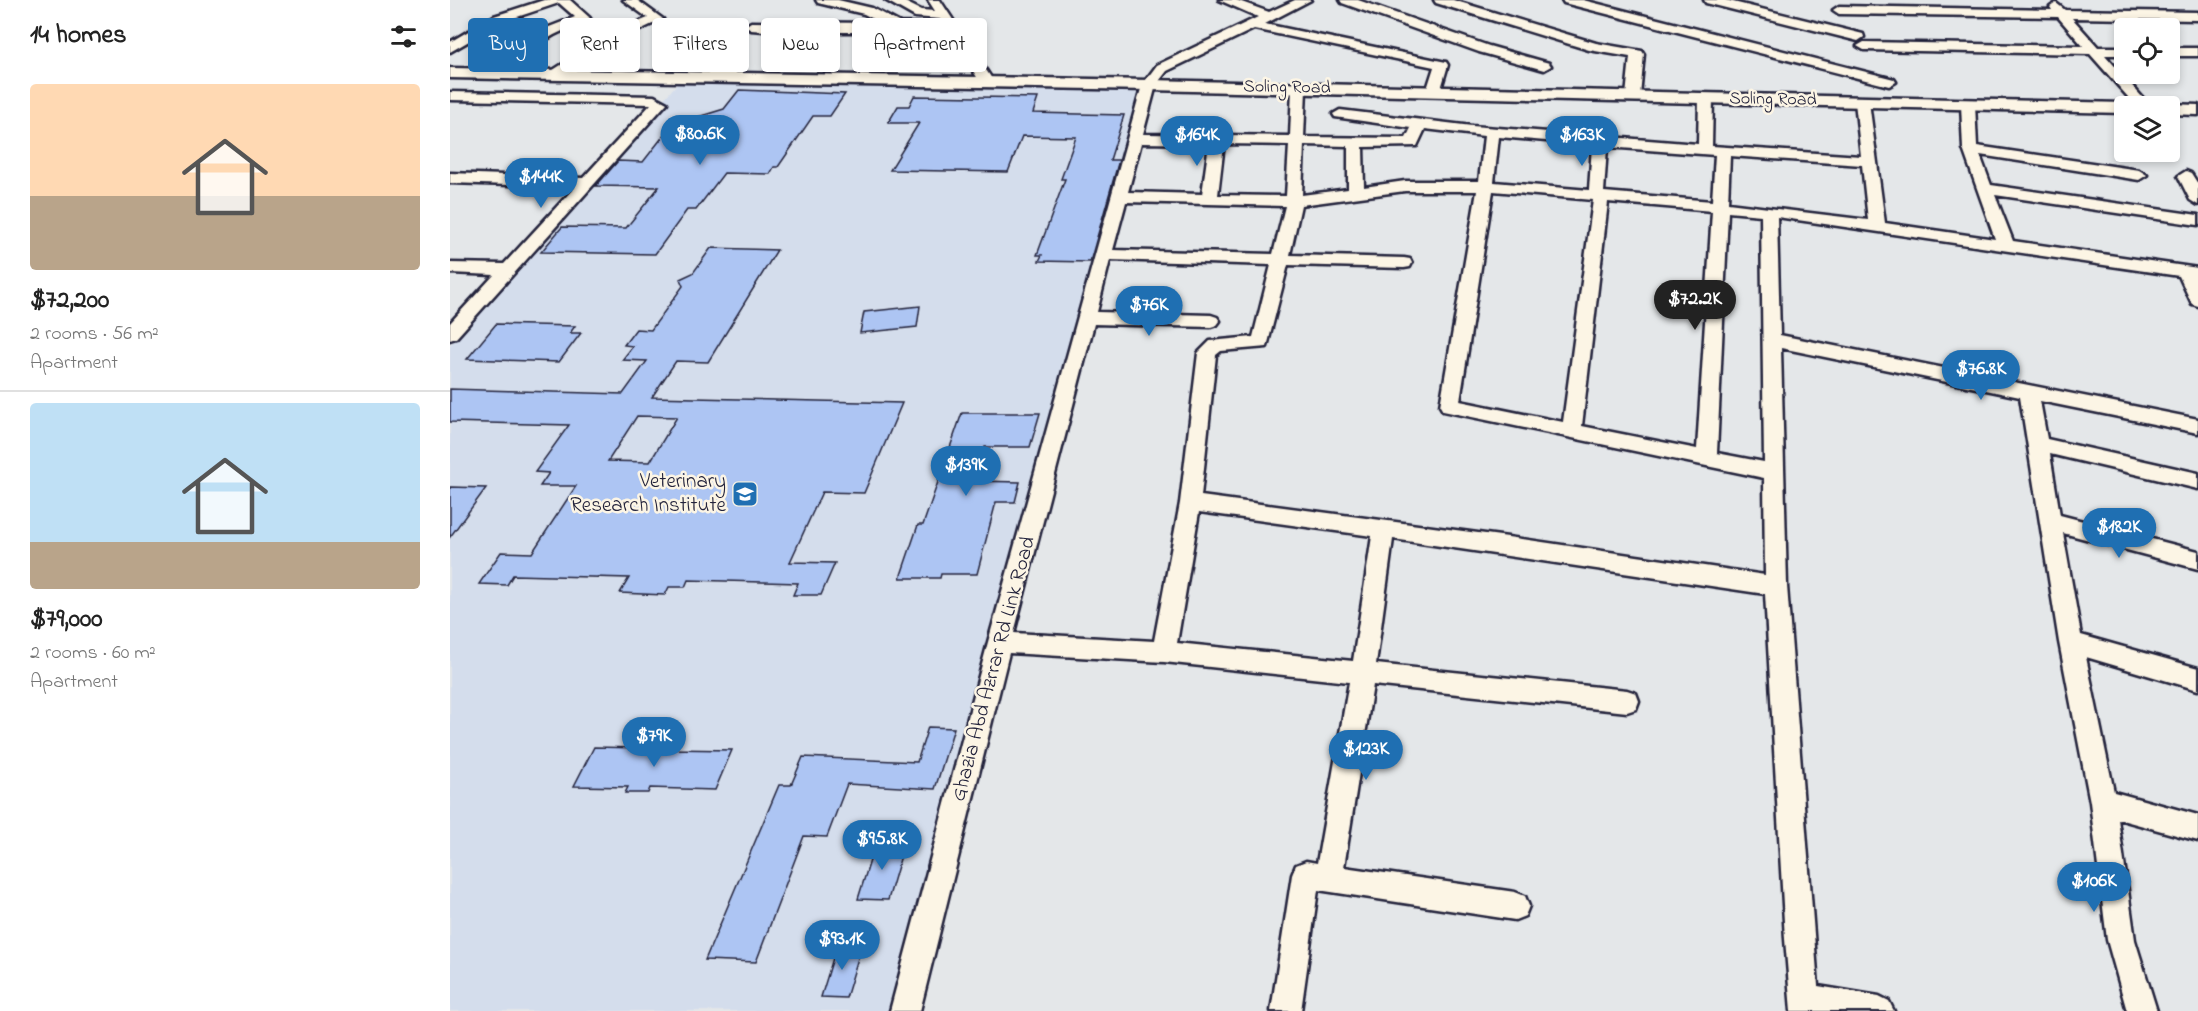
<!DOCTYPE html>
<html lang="en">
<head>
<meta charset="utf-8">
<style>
  body { margin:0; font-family:"Indie Flower",sans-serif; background:#f6f6f6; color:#222; height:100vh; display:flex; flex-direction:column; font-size:22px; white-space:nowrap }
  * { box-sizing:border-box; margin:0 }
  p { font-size:20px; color:#767676 }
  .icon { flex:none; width:33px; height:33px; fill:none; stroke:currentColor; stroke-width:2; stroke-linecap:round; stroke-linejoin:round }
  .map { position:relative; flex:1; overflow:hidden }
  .sheet { display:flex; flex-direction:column; background:#fff; width:450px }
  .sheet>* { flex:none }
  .hud { position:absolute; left:18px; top:18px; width:570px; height:54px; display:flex; gap:12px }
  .fabs { position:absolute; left:1664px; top:18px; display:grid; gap:12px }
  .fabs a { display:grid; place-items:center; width:66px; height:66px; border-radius:6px; background:#fff; box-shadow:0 3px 9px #0003; font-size:30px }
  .price { position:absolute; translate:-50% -51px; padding:0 14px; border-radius:21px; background:#1f6fb2; color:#fff; font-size:20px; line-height:39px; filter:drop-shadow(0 2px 3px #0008) }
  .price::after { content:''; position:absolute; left:50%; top:36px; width:18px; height:14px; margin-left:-9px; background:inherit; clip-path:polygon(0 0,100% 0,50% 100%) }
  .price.on { background:#222; color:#fff }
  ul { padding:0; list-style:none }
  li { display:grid; align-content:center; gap:12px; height:318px; padding:0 30px }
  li+li { border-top:2px solid #e0e0e0 }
  li span { display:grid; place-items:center; height:186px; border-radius:6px; color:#555 }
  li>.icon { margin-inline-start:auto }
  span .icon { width:108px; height:108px; fill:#fffc; stroke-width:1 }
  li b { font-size:26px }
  h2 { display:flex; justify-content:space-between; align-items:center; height:72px; padding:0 30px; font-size:26px }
  .tag { padding:0 21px; border-radius:6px; background:#fff; box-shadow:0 3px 9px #0003; font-size:21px; line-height:54px }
  .tag.on { background:#1f6fb2; color:#fff }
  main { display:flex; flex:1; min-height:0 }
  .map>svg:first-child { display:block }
  .built { fill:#d4ddec }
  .building { fill:#adc5f3; stroke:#22223b; stroke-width:1.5; fill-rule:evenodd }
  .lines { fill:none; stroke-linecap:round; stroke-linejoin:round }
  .minor-casing { stroke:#22223b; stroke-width:5 }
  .tertiary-casing { stroke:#22223b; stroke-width:5 }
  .minor { fill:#fcf5e5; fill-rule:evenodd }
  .tertiary { fill:#fcf5e5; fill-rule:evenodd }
  .labels { text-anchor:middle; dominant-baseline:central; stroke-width:5; stroke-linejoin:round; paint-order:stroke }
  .far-street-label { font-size:18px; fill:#22223b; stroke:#fcf5e5 }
  .poi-label { font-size:21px; fill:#22223b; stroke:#fcf5e5; text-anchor:end }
  .street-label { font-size:21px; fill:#22223b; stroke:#fcf5e5 }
</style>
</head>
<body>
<main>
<section class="sheet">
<h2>14 homes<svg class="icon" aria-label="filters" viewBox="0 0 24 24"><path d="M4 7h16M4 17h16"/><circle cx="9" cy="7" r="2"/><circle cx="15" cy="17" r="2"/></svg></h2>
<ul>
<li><span style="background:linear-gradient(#ffd9b3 60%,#b9a48a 0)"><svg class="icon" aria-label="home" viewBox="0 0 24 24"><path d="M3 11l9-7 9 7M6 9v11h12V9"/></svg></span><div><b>$72,200</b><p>2 rooms · 56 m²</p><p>Apartment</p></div></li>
<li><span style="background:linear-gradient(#bfe0f5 75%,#b9a48a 0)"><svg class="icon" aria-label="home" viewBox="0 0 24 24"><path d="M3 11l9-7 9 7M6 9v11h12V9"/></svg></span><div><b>$79,000</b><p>2 rooms · 60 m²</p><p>Apartment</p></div></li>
</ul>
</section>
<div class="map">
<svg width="1748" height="1011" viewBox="0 0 1748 1011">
  <rect width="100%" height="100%" fill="#e4e7e9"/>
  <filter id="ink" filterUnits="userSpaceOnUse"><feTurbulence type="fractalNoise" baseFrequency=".0167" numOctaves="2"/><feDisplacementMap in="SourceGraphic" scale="12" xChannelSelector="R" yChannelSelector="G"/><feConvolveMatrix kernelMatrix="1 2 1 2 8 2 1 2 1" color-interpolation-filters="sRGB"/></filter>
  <g filter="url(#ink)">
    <path class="built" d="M233,77L699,85L455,1011H0V345Z"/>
    <path class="building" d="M289,90L395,94L380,116H363L328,167H324L320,174L274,173L246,210H237L205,254L91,252L112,227L176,228L209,187L146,186L168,161L193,162L222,125L274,109Z
      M464,96L588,98L583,113L674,115L660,160H669L640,262L589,261L592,255H587L615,179H611L626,137L572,136L558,172L440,170L469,123H438L448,106H459Z
      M261,248L327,250L258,362L226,361L202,397L452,403L414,493L372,492L340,562L385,563L371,595H343L348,583L238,580L235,587H219L215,595L170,593L179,578L63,575L57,585L29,584L51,552L82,553L126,486H90L99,473L85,472L119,425L0,422V389L173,394L197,361L172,360L183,346L174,345L186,329L201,330L233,286L230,279L243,273ZM187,416L227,417L200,462L158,461Z
      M470,306L467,327L410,333L414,312Z
      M46,324L125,326L120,333H131L109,362L17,359Z
      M512,413H590L580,447H535L525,481L570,482L565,502H546L527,574H491L490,578H450L468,525H473Z
      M0,487L36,488L0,537Z
      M478,727L504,728L485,789L397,784L377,837L354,836L306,962L255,960L329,785H341L353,757L467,762Z
      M195,742H223L219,749L282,750L265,790L200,788L198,793H175L178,787L124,786L144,747L192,748Z
      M426,841L455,842L438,900L408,899Z
      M387,945H412L396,998L371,997Z"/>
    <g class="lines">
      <g class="minor-casing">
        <path id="minor" d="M94,0H120L140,18L104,35L31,78L26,77L24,74L26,71L94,29L125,17L109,3L52,22L0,52V42L44,16Z
          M173,0H187L213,19L173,38L110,78H100L98,75L100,72L163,32L198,18Z
          M366,0H388L422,8L450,23L493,24L490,19L465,17L435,0H451L471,10L485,11L478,0H490L544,82L537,86L532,85L498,32H329L301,30L295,26L301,22L431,23L414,14L368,3Z
          M769,0H786L819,12L845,0H861L815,24L996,62L998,65L990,92L983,96L976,92L984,67L804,29L717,71L706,85L693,134L840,136L842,89L849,85L856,89L854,137L956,138L961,128L885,117L883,114L890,110L1022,126L1248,144L1249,98L1256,94L1263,98L1262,146L1411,156L1405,102L1412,98L1419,102L1435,223L1545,239L1513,149L1511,104L1518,100L1525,104L1527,146L1689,170L1697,175L1689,180L1530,155L1541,185L1748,215V225L1545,195L1563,241L1748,268V306L1742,304L1729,276L1327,217L1330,335L1748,419V433L1590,401L1597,439L1748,473V489L1600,454L1610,515L1748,551V569L1613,533L1631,635L1748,668V690L1636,657L1664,792L1748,815V841L1668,819L1685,940L1707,1011H1677L1657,940L1640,802L1609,642L1570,397L1331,348L1337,586L1368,986L1429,996L1439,1001L1444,1011H1341L1335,939L1315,594L943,539L926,664L1177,690L1186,693L1189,701L1186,709L1177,712L923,685L894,867L1065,892L1075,896L1079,906L1075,916L1065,920L868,890L851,1011H821L842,875L846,865L856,861L867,863L899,682L714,662L559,653L470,1011H440L538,642L692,85L707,65L808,17ZM975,129L1034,136L1029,181H955L914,187L913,147L967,146ZM1049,137L1142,145L1139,190L1044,182ZM691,143L759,144L752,194L678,192ZM774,144L839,145L836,196L768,195ZM854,145L898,146V189L852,195ZM1157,147L1265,155L1262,201L1154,192ZM1280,156L1412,165L1418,220L1278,203ZM955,191H1027L990,406L993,411L1314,478L1315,575L1058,537L751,496L766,355L771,351L817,347L838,265L954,268L960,267L962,263L960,259L954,258L840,255L851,205ZM1043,191L1143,200L1113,422L1010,401ZM676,202L835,206L823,254L663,250ZM1158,202L1262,211L1247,449L1132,426ZM1278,212L1311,215L1314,462L1267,453ZM660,260L821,265L803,337L760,341L748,353L730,503L704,641L564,633L644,324L761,327L767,325L770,321L767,317L761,315L647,312ZM749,512L922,536L903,661L727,643Z
          M890,0H908L1039,46L1099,63L1101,66L1094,70L1029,52L892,3Z
          M984,0H1003L1146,43L1192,51L1194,54L1190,96L1183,100L1176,96L1180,57L1139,50L986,3Z
          M1112,0H1133L1444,79L1446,82L1439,86L1114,3Z
          M1254,0H1275L1413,34L1414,37L1408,41L1256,3Z
          M1606,3L1615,10L1748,12V20L1622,18L1648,47H1674V55H1655L1700,106H1686L1640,54L1414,50L1407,46L1414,42L1633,46L1608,17L1389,14L1383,10L1389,6L1602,10L1600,7Z
          M1719,48H1748V56H1719Z
          M0,92L204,96L217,103L6,338L0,340V323L44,275L0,273V263L54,264L125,187L0,183V173L133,178L201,104L0,100Z
          M1736,171L1741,173L1748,184V205L1740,200L1728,176Z"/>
      </g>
      <g class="tertiary-casing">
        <path id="tertiary" d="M0,68L699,80L1674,103L1682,106H1674V113L699,90L0,78Z
          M1719,104L1748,105V115L1719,114V106H1712Z"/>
      </g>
      <use href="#minor" class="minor"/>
      <use href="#tertiary" class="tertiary"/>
    </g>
  </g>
  <defs>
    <g id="university-square" transform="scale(1.35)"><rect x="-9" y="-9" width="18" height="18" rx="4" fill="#1f6fb2" stroke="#fcf5e5"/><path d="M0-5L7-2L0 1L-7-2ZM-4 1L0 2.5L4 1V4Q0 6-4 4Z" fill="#fff"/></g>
  </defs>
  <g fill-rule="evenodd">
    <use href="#university-square" x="295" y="494"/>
  </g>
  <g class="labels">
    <g class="far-street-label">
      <text transform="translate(837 88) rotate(1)">Soling Road</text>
      <text transform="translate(1323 100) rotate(1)">Soling Road</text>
    </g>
    <g class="poi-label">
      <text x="276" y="482">Veterinary<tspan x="276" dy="24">Research Institute</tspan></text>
    </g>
    <g class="street-label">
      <text transform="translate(544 669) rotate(-75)">Ghazia Abd Azrrar Rd Link Road</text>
    </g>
  </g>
</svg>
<div class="fabs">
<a><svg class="icon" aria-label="locate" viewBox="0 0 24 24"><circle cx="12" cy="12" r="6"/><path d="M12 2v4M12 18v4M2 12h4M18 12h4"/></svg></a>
<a><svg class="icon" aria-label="layers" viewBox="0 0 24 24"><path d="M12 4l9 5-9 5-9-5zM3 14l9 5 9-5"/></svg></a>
</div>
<b class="price" style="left:250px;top:166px">$80.6K</b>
<b class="price" style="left:747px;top:167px">$164K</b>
<b class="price" style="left:1132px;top:167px">$163K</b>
<b class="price" style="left:91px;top:209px">$144K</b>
<b class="price on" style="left:1245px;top:331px">$72.2K</b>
<b class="price" style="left:699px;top:337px">$76K</b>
<b class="price" style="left:1531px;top:401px">$76.8K</b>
<b class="price" style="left:516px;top:497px">$139K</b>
<b class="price" style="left:1669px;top:559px">$182K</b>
<b class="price" style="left:204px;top:768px">$79K</b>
<b class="price" style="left:916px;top:781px">$123K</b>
<b class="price" style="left:432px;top:871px">$95.8K</b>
<b class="price" style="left:1644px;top:913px">$106K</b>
<b class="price" style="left:392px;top:971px">$93.1K</b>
<div class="hud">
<a class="tag on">Buy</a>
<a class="tag">Rent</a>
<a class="tag">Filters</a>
<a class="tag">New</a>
<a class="tag">Apartment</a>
</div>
</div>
</main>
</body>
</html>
